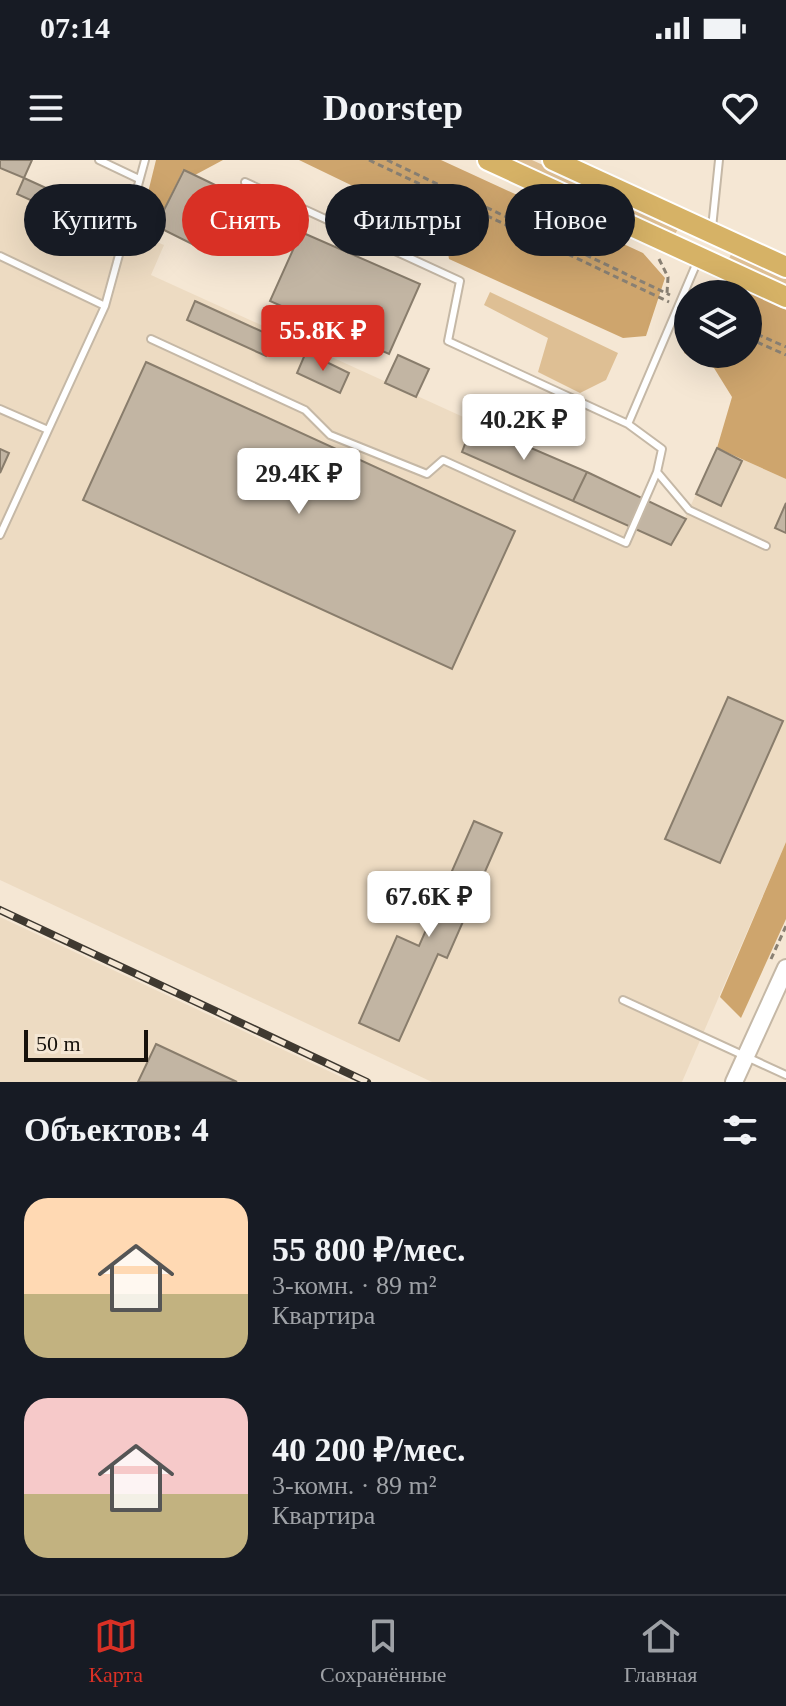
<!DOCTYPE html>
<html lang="ru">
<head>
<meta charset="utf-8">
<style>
  body { margin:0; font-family:Georgia,serif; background:#20242c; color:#f1f3f6; height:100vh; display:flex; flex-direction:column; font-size:30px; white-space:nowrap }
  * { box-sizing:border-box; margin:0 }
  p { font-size:26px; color:#9ea1a6 }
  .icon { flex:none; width:44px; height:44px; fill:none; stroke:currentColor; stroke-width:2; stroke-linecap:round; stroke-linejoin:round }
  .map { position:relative; height:922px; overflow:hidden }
  .sheet { display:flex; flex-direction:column; background:#171b24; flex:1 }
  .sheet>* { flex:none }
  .top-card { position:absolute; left:24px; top:24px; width:738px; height:72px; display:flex; gap:16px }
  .tools { position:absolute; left:674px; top:120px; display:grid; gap:16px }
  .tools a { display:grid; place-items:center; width:88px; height:88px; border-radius:50%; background:#171b24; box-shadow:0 8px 32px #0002; font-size:40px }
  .scale { position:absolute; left:24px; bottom:20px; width:124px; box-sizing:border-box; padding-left:8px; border:4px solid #17120c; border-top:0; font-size:22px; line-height:28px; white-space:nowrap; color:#17120c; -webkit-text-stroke:6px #f5e7d4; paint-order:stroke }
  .price { position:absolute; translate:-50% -68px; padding:0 18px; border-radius:8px; background:#fff; color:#222; font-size:26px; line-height:52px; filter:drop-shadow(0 2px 4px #0008) }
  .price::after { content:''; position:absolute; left:50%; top:48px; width:24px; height:18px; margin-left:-12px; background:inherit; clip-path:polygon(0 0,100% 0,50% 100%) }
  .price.selected { background:#d93025; color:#fff }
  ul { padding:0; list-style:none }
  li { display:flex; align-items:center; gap:24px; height:200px; padding:0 24px }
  li span { display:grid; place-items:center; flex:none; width:224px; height:160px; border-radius:24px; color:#555 }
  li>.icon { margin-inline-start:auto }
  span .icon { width:96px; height:96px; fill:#fffc; stroke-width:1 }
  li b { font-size:34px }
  h2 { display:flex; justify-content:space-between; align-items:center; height:96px; padding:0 24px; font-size:34px }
  .chip { padding:0 28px; border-radius:36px; background:#171b24; box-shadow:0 8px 32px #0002; font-size:28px; line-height:72px }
  .chip.selected { background:#d93025; color:#fff }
  .status { display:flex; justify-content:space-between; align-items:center; height:56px; padding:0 40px; background:#171b24; direction:ltr }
  .status svg { height:22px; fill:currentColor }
  header { display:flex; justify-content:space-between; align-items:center; height:104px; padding:0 24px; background:#171b24; font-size:36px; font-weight:800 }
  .tab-bar { display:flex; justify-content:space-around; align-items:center; height:112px; border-top:2px solid #363941; background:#171b24; font-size:22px; color:#9ea1a6 }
  .tab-bar a { display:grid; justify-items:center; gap:4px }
  .tab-bar .selected { color:#d93025 }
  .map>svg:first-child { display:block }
  .built { fill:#eddbc2 }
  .green { fill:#debf94 }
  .forest { fill:#cea56d }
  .building { fill:#c2b5a3; stroke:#897d6c; stroke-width:2 }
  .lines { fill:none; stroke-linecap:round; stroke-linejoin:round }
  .service-casing { stroke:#c5b8a6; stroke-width:10 }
  .tertiary-casing { stroke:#c5b8a6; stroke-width:20 }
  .primary-casing { stroke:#fff; stroke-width:24 }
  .path { stroke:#898073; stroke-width:3; stroke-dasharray:6 4; stroke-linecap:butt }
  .service { stroke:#fff; stroke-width:6 }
  .tertiary { stroke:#fff; stroke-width:16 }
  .primary { stroke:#d6b266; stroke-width:20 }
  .rail-casing { stroke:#3f3930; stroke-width:8 }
  .rail { stroke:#f5e7d4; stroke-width:5; stroke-dasharray:15; stroke-linecap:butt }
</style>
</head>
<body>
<div class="status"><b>07:14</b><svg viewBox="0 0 49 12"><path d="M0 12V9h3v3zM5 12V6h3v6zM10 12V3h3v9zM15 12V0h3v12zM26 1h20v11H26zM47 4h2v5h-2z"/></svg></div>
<header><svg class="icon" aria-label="menu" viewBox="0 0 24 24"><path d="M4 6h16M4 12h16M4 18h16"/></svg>Doorstep<svg class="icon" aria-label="heart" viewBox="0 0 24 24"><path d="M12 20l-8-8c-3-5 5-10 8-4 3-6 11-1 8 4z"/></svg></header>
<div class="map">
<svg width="786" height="922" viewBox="0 0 786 922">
  <rect width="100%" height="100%" fill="#f5e7d4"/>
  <path class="built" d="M0,8L99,52L98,58L164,85L151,115L685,358L717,288L786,319V682L682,922H432L0,720Z
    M0,757L352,922H0Z"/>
  <path class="green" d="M509,0H532L679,67L674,76Z
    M732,92L786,116V127L728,101Z
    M490,132L618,193L606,220L580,233L538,212L548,178L484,145Z"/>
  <path class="forest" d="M156,0H223L195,15L183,10L156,66L141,61Z
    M299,0H441L643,93L665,118L646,176L623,178L449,99L444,70Z
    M749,132L786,150V319L717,288L732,237L714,208L684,193L688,184V194H748V134H744Z
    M786,682V759L741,858L720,837Z"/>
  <path class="building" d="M0,0H32L24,18L0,8Z
    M184,10L236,35L208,92L156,66Z
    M24,18L99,52L93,68L17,34Z
    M301,72L420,124L389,194L270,141Z
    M195,141L274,177L266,196L187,160Z
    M306,192L349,213L340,233L297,213Z
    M398,195L429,209L416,237L385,223Z
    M146,202L515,371L452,509L83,340Z
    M473,263L587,312L573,341L462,292Z
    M717,288L742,301L721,346L696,334Z
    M0,289L9,293L0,313Z
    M587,312L686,359L671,385L573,341Z
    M786,343V373L775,368Z
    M728,537L783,561L720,703L665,679Z
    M474,661L502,673L447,798L438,794L399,881L359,863L397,776L419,786Z
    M156,884L237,922H138Z"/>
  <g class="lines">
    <g class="service-casing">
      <path id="service" d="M99,0L139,19
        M245,22L460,121L448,181L628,264L698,100
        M712,68L719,0
        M0,96L105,146
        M151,179L305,250L330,275L427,314L443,300L626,383L657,312L662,289L628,264
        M0,249L48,270
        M657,312L689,350L766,386
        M0,375L105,146L145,0
        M623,840L786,915"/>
    </g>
    <g class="tertiary-casing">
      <path id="tertiary" d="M734,922L786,808"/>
    </g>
    <g class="primary-casing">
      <path id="primary" d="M488,0L786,137
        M553,0L786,107"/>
    </g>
    <path class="path" d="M369,0L669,142
      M387,0L670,135
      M659,99L668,117L667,133
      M748,170L786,187
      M748,178L786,195
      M771,799L786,766"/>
    <use href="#service" class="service"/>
    <use href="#tertiary" class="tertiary"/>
    <use href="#primary" class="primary"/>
    <g class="rail-casing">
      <path id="rail" d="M0,750L367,922"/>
    </g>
    <use href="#rail" class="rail"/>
  </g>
</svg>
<div class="tools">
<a><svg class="icon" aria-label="layers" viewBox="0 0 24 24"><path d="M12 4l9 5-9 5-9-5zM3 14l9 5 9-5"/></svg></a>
</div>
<div class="scale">50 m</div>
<b class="price selected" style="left:323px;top:213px">55.8K ₽</b>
<b class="price" style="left:524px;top:302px">40.2K ₽</b>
<b class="price" style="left:299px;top:356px">29.4K ₽</b>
<b class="price" style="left:429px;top:779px">67.6K ₽</b>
<div class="top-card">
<a class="chip">Купить</a>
<a class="chip selected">Снять</a>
<a class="chip">Фильтры</a>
<a class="chip">Новое</a>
</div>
</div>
<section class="sheet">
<h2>Объектов: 4<svg class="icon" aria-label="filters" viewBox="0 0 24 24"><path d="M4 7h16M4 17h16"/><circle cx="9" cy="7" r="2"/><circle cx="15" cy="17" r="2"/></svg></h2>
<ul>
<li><span style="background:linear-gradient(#ffd9b3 60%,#c2b280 0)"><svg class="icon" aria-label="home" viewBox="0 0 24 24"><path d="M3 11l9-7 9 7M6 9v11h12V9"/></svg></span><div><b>55 800 ₽/мес.</b><p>3-комн. · 89 m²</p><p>Квартира</p></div></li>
<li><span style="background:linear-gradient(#f6c9c9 60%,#c2b280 0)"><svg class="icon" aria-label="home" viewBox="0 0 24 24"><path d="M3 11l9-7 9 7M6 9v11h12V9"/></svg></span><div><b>40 200 ₽/мес.</b><p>3-комн. · 89 m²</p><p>Квартира</p></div></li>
</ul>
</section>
<nav class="tab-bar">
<a class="selected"><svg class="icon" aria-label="map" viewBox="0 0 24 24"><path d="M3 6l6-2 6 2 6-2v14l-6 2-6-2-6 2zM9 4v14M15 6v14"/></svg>Карта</a>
<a><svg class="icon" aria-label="saved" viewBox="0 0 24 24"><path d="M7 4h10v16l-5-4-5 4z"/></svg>Сохранённые</a>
<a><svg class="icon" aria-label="home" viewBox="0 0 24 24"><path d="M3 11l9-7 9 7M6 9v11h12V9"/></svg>Главная</a>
</nav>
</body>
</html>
